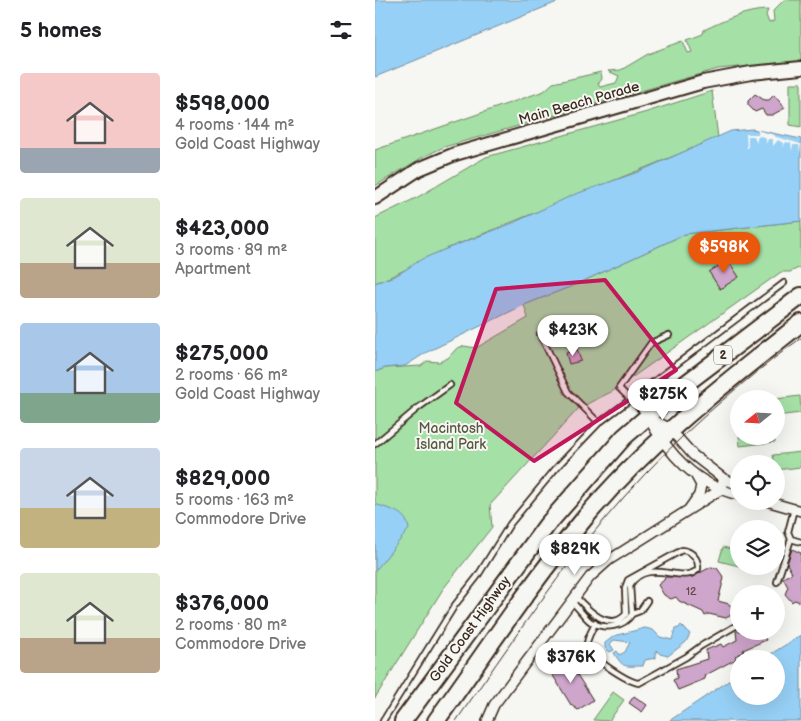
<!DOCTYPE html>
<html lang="en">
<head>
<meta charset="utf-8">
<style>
  body { margin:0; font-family:"Balsamiq Sans",sans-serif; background:#f2f2f2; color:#202124; height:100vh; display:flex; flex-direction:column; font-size:19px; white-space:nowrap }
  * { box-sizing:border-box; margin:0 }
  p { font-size:16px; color:#757577 }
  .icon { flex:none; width:28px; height:28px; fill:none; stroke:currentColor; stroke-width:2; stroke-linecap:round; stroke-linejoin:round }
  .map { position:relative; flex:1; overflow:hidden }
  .drawer { display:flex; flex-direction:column; background:#fff; width:375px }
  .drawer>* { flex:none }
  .needle { width:32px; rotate:252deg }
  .tools { position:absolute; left:355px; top:390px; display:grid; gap:10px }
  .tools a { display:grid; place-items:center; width:55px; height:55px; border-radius:50%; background:#fff; box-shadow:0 5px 20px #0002; font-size:25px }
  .price { position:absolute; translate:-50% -42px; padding:0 11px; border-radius:18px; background:#fff; color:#222; font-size:16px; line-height:32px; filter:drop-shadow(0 1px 2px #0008) }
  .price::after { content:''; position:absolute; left:50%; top:30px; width:15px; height:11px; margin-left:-8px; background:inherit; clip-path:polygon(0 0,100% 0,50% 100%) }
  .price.selected { background:#ea580c; color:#fff }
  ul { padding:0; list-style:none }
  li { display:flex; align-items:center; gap:15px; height:125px; padding:0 20px }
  li span { display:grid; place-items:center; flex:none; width:140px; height:100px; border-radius:5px; color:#555 }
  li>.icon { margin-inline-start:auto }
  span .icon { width:60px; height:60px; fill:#fffc; stroke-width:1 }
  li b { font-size:21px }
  h2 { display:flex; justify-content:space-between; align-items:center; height:60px; padding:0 20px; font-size:21px }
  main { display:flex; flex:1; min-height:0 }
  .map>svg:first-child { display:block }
  .green { fill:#a5e0a6; stroke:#708562 }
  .water { fill:#97d0f6; stroke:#728ea0 }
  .pier { fill:#f6f6f2 }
  .building { fill:#cea5cb; stroke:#3b2a1e }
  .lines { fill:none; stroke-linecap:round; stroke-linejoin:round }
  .lane-casing { stroke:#3b2a1e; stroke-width:8 }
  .street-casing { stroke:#3b2a1e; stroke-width:12 }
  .secondary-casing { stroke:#3b2a1e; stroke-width:16 }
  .highway-casing { stroke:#3b2a1e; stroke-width:20 }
  .lane { stroke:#f6f6f2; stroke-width:4.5 }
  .street { stroke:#f6f6f2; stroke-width:9 }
  .secondary { stroke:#f6f6f2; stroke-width:12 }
  .highway { stroke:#f6f6f2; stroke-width:16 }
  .tram { stroke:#3b2a1e; stroke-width:1 }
  .marked { fill:#c2185b; fill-opacity:0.2; stroke:#c2185b; stroke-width:4; stroke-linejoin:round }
  .labels { text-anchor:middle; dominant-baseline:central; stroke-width:4; stroke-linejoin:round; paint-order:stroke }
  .number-label { font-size:11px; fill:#604949 }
  .shield { fill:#f6f6f2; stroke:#73675e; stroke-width:1 }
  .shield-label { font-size:12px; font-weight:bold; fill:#3b2a1e }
  .street-label { font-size:14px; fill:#3b2a1e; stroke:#f6f6f2 }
  .park-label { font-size:14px; fill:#565840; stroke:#f6f6f2 }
</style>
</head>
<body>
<main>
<section class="drawer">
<h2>5 homes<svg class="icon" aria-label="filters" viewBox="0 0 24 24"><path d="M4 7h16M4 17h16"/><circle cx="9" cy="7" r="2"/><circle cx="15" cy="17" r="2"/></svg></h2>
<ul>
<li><span style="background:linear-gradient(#f6c9c9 75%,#9aa5b1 0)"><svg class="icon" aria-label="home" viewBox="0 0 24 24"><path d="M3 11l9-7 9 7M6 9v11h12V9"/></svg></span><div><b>$598,000</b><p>4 rooms · 144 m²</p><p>Gold Coast Highway</p></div></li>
<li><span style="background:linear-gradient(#dfe7d0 65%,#b9a48a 0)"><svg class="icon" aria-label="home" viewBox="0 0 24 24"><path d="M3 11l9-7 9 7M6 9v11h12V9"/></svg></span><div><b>$423,000</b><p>3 rooms · 89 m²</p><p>Apartment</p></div></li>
<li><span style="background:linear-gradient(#a9c7e8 70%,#7fa58c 0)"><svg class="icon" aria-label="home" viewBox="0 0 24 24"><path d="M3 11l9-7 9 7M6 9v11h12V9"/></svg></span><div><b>$275,000</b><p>2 rooms · 66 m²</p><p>Gold Coast Highway</p></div></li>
<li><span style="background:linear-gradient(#c9d6e8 60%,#c2b280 0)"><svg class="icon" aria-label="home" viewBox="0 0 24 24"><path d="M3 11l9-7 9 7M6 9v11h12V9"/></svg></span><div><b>$829,000</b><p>5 rooms · 163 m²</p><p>Commodore Drive</p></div></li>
<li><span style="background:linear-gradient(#dfe7d0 65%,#b9a48a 0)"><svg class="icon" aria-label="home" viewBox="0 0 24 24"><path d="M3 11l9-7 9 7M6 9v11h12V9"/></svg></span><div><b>$376,000</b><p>2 rooms · 80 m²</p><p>Commodore Drive</p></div></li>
</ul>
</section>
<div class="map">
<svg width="426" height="721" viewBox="0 0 426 721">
  <rect width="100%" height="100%" fill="#f6f6f2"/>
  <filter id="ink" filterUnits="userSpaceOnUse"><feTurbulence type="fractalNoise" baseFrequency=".02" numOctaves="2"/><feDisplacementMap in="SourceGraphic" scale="10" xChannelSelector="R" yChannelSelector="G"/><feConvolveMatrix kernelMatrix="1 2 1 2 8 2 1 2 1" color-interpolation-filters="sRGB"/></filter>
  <g filter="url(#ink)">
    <path class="green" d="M409,0H426V61L343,69L69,147L48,157L0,186V150L169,91L178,83L226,72L227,79L223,84L225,87L241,83L244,76L233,71L246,70L273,54L308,41L313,53L317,52L312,40L328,34L329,30C348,21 371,10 393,10L391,15L394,23L399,21L398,11Z
      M415,83H426V127L415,125Z
      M337,91L343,138L71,249C47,260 25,274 0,283V218L43,197L111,157L272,112Z
      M426,221V267L415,272H406L238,391L204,408L115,505L117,527L68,589L0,698V372L10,368L46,366L52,361L64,362L73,358L82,348L89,346L101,348L153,318L149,305L202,284L310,234Z
      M425,396L426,413L401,416L400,399Z
      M364,436H399L400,442L365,446Z
      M426,452V467L401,470L398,455Z
      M348,547L364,551V566L344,561Z
      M238,692L249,700L234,721L218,720Z"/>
    <path class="water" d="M0,0H187L0,77Z
      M377,129L426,139V221L310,234L202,284L149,305L52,352L30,366L10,368L0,372V283L22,275L47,259L71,249L138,223L198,195L263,172L356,131Z
      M0,504C16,510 31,511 34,529L0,571Z
      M306,625L315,634L311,642L293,656L285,654L281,650V658L270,660L268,666C249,666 249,669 239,653L242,651L244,655L250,652L255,642L239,640L235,644L239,650L235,652L230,648V643L239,636L270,628L278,630L285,637L297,640L300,629L304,628Z
      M426,635V721H294L364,674V696H401V659H388Z"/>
    <path class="pier" d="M382,128L385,131L399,135L401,137L426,144L425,153L424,145H418L417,151L416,143L411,142L407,148L408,143L403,140L398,146V139H393L391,144V138L386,136L382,137V143L379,136H373V148H372L371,134H384Z"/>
    <path class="building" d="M380,94L389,100H394L399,95L410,108L397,115H391L387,109L380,112L373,105V101Z
      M353,260L364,277L345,289L334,272Z
      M202,349L206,361L194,364L191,353Z
      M417,549L426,553V602L419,600L417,602L410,594L413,587L408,578L417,573L412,564Z
      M336,567L342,568L349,578L343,601L354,604L358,609L356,615L351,618L334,614L330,616L328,612L304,601L301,597L296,599L289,595L283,585L289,580L290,577H317Z
      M361,631H387L391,640L368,650L369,652L360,656L361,659L329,676L330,679L303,690L298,680L302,678L301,669L332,659L331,650L346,644L348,647L362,640Z
      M191,657L218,700L203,710L196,705L177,674L176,667Z
      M259,696L272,705L267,712L254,703Z"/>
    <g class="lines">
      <g class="lane-casing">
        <path id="lane" d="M165,334L193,392L224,423
          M271,415L244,388L276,343L294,335
          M0,444L43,408L75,385
          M419,509L413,532L416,539L426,542
          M402,582L416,539
          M196,601C203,607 210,618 216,622C230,630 249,627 257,614L255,585C273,556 308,586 323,569C324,559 317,551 307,550L253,580L250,588L251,614C235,633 213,610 201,597
          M257,614L265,611L272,601
          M220,623C218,630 211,638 212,646C214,657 253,682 264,683L311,657L326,646L364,624
          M8,721L80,605L102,577L135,524L182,467L224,423L409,283"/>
      </g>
      <g class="street-casing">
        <path id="street" d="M272,416C293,453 320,485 364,495
          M272,416L295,429L318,455L349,479L364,485
          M391,501L426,511
          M314,509L324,495L326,485L321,476
          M112,721L119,705L215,577L234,560L345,490L349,479"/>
      </g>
      <g class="secondary-casing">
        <path id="secondary" d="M0,198L44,169L80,154L328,82L376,73L426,68"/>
      </g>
      <g class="highway-casing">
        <path id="highway" d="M28,721L172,525L249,437L309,385L426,296
          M61,721C110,653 156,583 209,519C272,443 349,384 426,323"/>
      </g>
      <use href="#lane" class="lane"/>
      <use href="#street" class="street"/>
      <use href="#secondary" class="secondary"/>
      <use href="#highway" class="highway"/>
      <path class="tram" d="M81,721C135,645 187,566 249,497C302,437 362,385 426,338"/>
    </g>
  </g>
  <path class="marked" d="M230,280L301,370L159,461L81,403L121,289Z"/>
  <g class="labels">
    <g class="number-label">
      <text x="316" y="591">12</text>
    </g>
    <rect class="shield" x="339" y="345.5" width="18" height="19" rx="4"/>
    <g class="shield-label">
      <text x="348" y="355">2</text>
    </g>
    <g class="street-label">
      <text transform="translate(204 103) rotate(-16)">Main Beach Parade</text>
      <text transform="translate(95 629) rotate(-54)">Gold Coast Highway</text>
    </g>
    <g class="park-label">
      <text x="76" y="428">Macintosh<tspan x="76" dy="16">Island Park</tspan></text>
    </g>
  </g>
</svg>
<div class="tools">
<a><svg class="needle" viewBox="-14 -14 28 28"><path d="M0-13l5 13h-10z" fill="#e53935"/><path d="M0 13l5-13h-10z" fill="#757577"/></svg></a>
<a><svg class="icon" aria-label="locate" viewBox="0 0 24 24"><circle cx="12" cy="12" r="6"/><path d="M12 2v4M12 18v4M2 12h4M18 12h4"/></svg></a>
<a><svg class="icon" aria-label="layers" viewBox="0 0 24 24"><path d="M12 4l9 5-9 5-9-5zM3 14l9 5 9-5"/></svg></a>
<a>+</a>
<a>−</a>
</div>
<b class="price selected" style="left:349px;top:274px">$598K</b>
<b class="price" style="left:198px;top:357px">$423K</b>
<b class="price" style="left:288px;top:421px">$275K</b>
<b class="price" style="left:200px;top:576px">$829K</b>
<b class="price" style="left:196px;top:684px">$376K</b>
</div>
</main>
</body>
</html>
